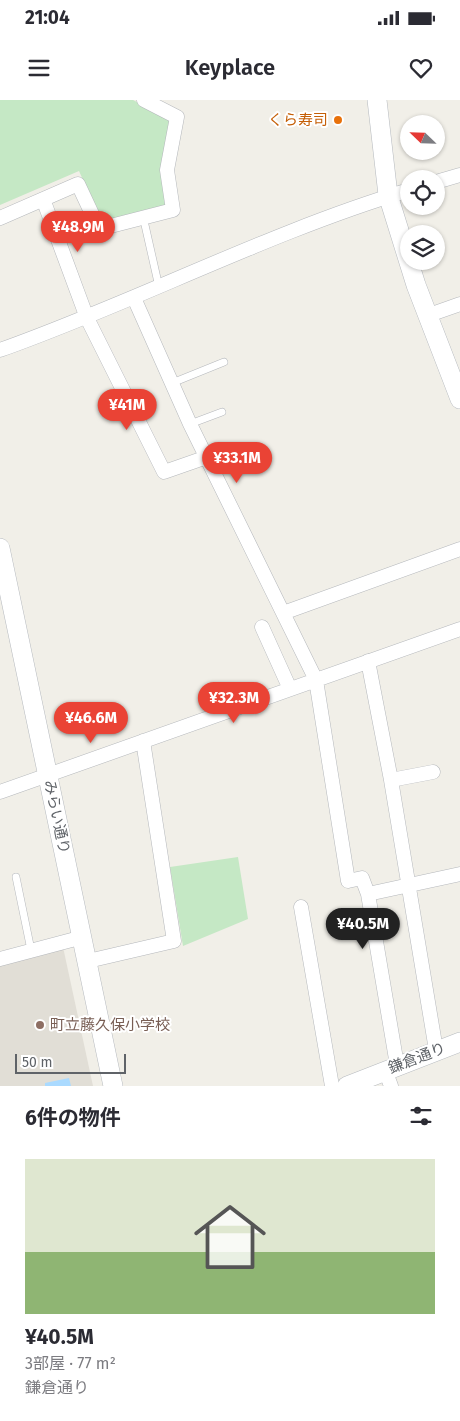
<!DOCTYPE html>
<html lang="ja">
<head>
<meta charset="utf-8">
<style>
  body { margin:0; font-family:"Fira Sans","Noto Sans JP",sans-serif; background:#f7f7f7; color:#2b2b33; height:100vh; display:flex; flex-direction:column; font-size:19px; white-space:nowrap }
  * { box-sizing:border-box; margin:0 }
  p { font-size:16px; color:#7c7c81 }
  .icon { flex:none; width:28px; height:28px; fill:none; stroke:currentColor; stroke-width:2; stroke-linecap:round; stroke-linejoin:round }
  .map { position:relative; height:986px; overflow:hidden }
  .sheet { display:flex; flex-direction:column; background:#fff; flex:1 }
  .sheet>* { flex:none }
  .needle { width:32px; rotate:293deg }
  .controls { position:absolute; left:400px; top:15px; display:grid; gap:10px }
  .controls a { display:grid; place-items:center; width:45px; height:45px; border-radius:50%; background:#fff; box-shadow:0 1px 4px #0004; font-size:25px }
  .scale { position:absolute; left:15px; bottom:12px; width:111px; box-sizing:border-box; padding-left:5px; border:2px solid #5f6368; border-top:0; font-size:14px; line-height:18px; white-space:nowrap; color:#5f6368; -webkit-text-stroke:4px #fff; paint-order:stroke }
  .price { position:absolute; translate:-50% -42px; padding:0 11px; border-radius:18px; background:#ea4335; color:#fff; font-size:16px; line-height:32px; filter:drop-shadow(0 1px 2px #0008) }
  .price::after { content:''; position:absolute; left:50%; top:30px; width:15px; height:11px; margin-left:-8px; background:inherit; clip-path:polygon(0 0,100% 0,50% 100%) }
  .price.on { background:#222; color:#fff }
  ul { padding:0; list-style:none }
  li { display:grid; align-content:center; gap:10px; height:265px; padding:0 25px }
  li+li { border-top:1px solid #e1e1e2 }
  li span { display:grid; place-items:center; height:155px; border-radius:0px; color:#555 }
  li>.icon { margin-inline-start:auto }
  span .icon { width:90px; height:90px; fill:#fffc; stroke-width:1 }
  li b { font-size:21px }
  h2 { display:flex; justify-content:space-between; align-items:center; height:60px; padding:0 25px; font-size:21px }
  .status { display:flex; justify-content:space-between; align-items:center; height:35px; padding:0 25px; background:#fff; direction:ltr }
  .status svg { height:14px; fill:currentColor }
  header { display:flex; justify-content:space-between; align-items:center; height:65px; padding:0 25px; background:#fff; font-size:22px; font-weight:600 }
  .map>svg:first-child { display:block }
  .education { fill:#e1ded6 }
  .green { fill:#c5e8c5 }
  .water { fill:#aadaff }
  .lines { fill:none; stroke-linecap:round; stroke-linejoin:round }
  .lane-casing { stroke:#b5b8bc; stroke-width:8 }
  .street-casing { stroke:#b5b8bc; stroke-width:15 }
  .secondary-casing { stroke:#b6babf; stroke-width:20 }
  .lane { stroke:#fff; stroke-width:7 }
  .street { stroke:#fff; stroke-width:14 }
  .secondary { stroke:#fff; stroke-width:19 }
  .food-dot { fill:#e8710a; stroke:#fff; stroke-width:2 }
  .education-dot { fill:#8d6e63; stroke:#fff; stroke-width:2 }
  .labels { text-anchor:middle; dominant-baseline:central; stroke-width:4; stroke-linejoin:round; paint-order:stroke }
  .food-label { font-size:15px; fill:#c56008; stroke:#fff; text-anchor:end }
  .street-label { font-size:15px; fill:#5f6368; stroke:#fff }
  .education-label { font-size:15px; fill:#785e54; stroke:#fff; text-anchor:start }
</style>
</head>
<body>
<div class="status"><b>21:04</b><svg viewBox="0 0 49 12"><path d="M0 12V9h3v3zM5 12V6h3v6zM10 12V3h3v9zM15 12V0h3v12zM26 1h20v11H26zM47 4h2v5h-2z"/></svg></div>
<header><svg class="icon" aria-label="menu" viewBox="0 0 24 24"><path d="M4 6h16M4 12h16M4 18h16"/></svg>Keyplace<svg class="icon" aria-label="heart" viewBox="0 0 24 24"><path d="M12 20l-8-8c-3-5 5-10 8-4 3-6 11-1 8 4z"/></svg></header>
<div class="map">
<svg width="460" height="986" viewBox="0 0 460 986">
  <rect width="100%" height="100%" fill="#f1efe8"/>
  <path class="education" d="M63,847L93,986H0V864Z"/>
  <path class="green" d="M0,0H133L169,19L172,24L167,101L164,107L107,122L101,119L79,71L0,105Z
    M238,757L248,819L183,846L170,767Z"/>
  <path class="water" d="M69,978L71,986H45V983Z"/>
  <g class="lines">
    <g class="lane-casing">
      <path id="lane" d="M145,125L159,187
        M172,283L224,262
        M190,324L222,312
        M16,777L31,850"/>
    </g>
    <g class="street-casing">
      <path id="street" d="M436,82L460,75
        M43,99L87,218L164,372L207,357
        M0,118L78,84L99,129L173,110L167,70L177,17L144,0
        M134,198L190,324L316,580L348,781L362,778L368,794
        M429,215L460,204
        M0,250C138,201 269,132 409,90
        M283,513L460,449
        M262,527L290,589
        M368,561L391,680L436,950
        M391,680L433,672
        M0,692L460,529
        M301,807L332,986
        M0,859L83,837
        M88,861L174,841L143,641
        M397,965L368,794L460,774
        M385,970L391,986"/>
    </g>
    <g class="secondary-casing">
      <path id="secondary" d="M377,0L388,95L416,185L460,299
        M0,448L113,986
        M347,986L460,942"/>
    </g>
    <use href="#lane" class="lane"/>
    <use href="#street" class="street"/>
    <use href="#secondary" class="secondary"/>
  </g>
  <circle class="food-dot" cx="338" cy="20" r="5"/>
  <circle class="education-dot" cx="40" cy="925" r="5"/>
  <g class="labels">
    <g class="food-label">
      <text x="328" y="20">くら寿司</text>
    </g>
    <g class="street-label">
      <text transform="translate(57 717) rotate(78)">みらい通り</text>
      <text transform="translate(417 958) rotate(-21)">鎌倉通り</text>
    </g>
    <g class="education-label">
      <text x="50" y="925">町立藤久保小学校</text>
    </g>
  </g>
</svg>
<div class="controls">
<a><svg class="needle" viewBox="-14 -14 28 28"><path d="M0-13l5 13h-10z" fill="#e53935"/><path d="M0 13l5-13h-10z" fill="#7c7c81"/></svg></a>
<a><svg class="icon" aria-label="locate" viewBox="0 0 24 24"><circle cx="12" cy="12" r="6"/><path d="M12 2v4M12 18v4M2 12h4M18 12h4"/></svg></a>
<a><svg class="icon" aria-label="layers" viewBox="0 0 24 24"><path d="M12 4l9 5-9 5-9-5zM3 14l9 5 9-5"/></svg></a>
</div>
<div class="scale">50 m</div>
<b class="price" style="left:78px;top:153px">¥48.9M</b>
<b class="price" style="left:127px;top:331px">¥41M</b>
<b class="price" style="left:237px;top:384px">¥33.1M</b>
<b class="price" style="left:234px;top:624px">¥32.3M</b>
<b class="price" style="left:91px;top:644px">¥46.6M</b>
<b class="price on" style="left:363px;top:850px">¥40.5M</b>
</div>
<section class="sheet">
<h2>6件の物件<svg class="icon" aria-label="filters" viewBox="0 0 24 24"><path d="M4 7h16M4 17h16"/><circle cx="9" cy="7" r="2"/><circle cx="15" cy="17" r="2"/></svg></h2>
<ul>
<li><span style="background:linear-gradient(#dfe7d0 60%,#8fb573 0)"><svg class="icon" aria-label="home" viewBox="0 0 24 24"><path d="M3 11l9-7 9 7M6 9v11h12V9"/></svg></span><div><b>¥40.5M</b><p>3部屋 · 77 m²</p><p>鎌倉通り</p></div></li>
</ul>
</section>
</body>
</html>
